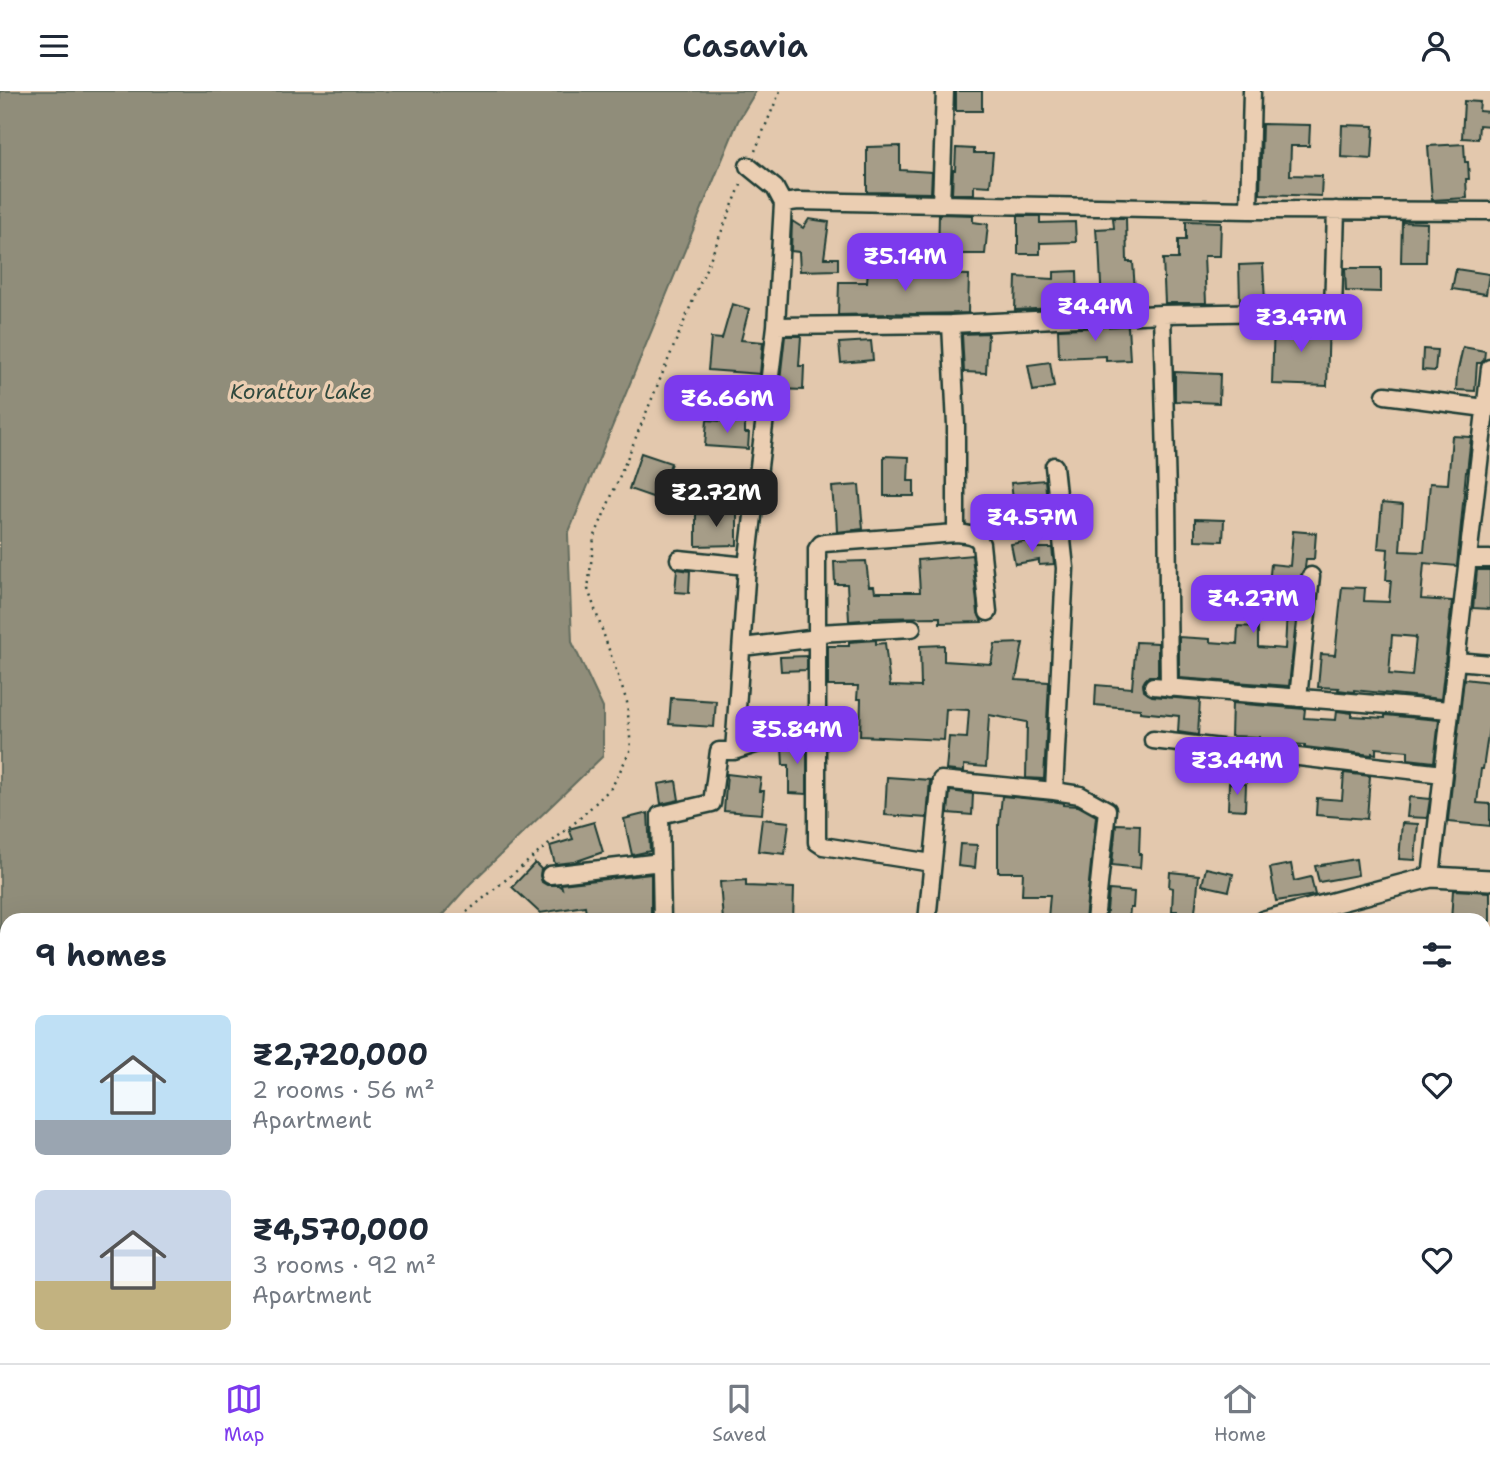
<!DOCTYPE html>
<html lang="en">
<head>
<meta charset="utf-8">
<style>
  body { margin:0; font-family:"Shantell Sans",sans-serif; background:#f6f6f7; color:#1f2937; height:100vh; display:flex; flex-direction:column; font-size:26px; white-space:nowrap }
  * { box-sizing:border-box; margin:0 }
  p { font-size:23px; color:#747a83 }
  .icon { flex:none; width:38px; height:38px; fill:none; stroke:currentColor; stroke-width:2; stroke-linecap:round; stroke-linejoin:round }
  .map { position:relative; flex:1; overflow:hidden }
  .drawer { position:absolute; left:0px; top:822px; width:1491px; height:450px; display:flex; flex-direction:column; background:#fff; border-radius:21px 21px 0 0; box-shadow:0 7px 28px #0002 }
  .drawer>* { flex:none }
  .price { position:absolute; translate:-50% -60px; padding:0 16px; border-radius:14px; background:#7c3aed; color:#fff; font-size:23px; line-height:46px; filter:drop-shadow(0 2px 4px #0008) }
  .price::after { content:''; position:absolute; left:50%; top:42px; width:21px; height:16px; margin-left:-10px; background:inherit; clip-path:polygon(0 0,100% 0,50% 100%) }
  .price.selected { background:#222; color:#fff }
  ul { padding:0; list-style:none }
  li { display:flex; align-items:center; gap:21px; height:175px; padding:0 35px }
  li span { display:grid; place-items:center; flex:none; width:196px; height:140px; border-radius:10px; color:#555 }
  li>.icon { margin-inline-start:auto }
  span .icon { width:84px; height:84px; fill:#fffc; stroke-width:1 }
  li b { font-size:30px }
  h2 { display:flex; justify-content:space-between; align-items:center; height:84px; padding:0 35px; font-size:30px }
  header { display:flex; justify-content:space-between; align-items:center; height:91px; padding:0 35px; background:#fff; font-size:32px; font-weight:600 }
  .tabs { display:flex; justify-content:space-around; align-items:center; height:98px; border-top:2px solid #e0e1e3; background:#fff; font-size:19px; color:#747a83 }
  .tabs a { display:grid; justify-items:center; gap:4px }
  .tabs .selected { color:#7c3aed }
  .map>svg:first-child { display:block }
  .water { fill:#908d7a; stroke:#636d5e; stroke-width:2 }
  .building { fill:#a69d88; stroke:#1f3d34; stroke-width:2; fill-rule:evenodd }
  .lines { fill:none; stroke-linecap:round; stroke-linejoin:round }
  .minor-casing { stroke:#1f3d34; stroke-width:21 }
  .tertiary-casing { stroke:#1f3d34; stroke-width:24 }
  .path { stroke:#1f3d34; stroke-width:2.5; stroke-dasharray:2 5; stroke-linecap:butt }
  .minor { stroke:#ebceb2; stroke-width:16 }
  .tertiary { stroke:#ebceb2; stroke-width:19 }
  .labels { text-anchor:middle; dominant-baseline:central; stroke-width:7; stroke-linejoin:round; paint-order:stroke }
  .water-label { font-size:21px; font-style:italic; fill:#30493e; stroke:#ebceb2 }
</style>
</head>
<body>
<header><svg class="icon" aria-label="menu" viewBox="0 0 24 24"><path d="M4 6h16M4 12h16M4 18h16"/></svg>Casavia<svg class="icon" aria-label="person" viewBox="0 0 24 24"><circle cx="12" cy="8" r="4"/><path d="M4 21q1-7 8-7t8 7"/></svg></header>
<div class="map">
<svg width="1490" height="1272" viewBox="0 0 1490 1272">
  <rect width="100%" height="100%" fill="#e3c8ad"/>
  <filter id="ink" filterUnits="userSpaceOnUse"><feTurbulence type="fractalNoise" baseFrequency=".0143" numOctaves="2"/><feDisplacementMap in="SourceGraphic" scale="14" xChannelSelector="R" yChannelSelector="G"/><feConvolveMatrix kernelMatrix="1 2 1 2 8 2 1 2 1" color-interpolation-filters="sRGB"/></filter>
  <g filter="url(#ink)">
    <path class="water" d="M0,0H756L738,30L568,443L572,551L603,617V665L470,793L438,829L7,830V1265H448L449,1272H0Z"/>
    <path class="building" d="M956,0H982V20H956Z
      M1464,10L1480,11L1479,20L1490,21V35L1479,34L1478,48L1462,47Z
      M1262,33L1310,34L1309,55H1291L1290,84L1322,85L1321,105L1260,103Z
      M1342,34L1374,35L1372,68L1341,66Z
      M1464,53L1465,71H1468L1469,88H1466L1467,107L1432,109L1428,55Z
      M900,55V79L932,81L931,102L867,101V56Z
      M956,57L974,58V62H993L990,95L974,94V103H952L953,79H955Z
      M939,123L973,124V131L988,133L985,163H938Z
      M1018,125H1040V132L1075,131L1076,151L1040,152V163H1018Z
      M1113,127H1126L1127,171H1133L1136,214L1102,215L1099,151H1097L1096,138L1114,137Z
      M809,128L829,131L824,167H838V179L800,180L799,161L791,160L792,130L803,137Z
      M1186,130L1221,131L1220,165H1204L1206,212H1165L1163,168H1178V149H1186Z
      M1402,131L1427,132L1426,171H1401Z
      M1263,173L1265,211H1240L1239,174Z
      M904,175L932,176V183L969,184L968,222L913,223L888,222V223L838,224L839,191H867L868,179L903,181Z
      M1345,177H1381V201L1346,200Z
      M1456,178L1489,183L1486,203L1452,198Z
      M1077,180L1078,216L1015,219L1016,186L1054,188V181Z
      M732,213L749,218L741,249L763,251L760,283L708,279L711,247L722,248Z
      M1329,231L1327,295L1272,293L1274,232Z
      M1128,235L1130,269L1106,270V265L1059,267L1058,238Z
      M988,242L986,282L964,281L962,243Z
      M785,245H801L799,275H804L803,299L779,298Z
      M871,250L873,269L841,272L839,252Z
      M1463,256L1485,260L1484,269L1481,272H1477L1475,300L1456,299L1457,283Z
      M1423,258L1437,259L1435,280L1422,279Z
      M1050,271L1054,296L1033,300L1028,274Z
      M1175,281L1220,283L1219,312L1175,310Z
      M707,329L745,332V342H749L748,358L705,355Z
      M1452,345L1471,346L1467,381H1466L1457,475L1424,472L1421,508L1452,510L1441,608L1354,599V601L1338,599L1339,597L1318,596L1321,563L1335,564L1342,496L1365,497L1364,510L1389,511L1391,489H1386L1388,458L1378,457L1382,412L1403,414L1400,460L1424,461L1430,392L1448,393ZM1392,544L1416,546L1412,585L1389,583Z
      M641,362L671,372L658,408L629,398Z
      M884,365L909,366L908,390H914V405H884Z
      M1045,389L1048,422L1015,425L1011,392Z
      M859,394L863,438L837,441L836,420H834L832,396Z
      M737,422V454L696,455V423Z
      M1195,428L1224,429L1223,450L1195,449Z
      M1293,440L1316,442L1314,468H1306L1305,477L1301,484L1289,595L1179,587V546L1210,548V551L1237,553L1238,535L1258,536V556L1285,558L1287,521L1278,520L1280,494L1269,493L1271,473L1290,475Z
      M1029,450L1031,457H1052L1054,473L1039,474V469L1015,473L1011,453Z
      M972,464L978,522L982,531L940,532V526L875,527V528L849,530L847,493H835L834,471L866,470L869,495H874L875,501H920L918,469Z
      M677,478L690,480L689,502L675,501Z
      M1477,479H1490V518L1473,517Z
      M876,549V553L885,552L890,595L921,596L920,555L944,554V570L991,573L995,553L1023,552L1016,589L1049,591L1044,688L1026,687L1027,631L989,624L986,676L964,674V681L946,679L949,646L967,647L969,619L946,618L944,649L860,645L861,608H857L858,595H828V555H849V551Z
      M1136,551L1158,552V585H1149L1145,589L1143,593L1144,600L1152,605L1200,609L1198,644L1178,641L1179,625L1140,621V618L1095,614L1096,594L1132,597Z
      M807,565V579L781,580L780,566Z
      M1464,588L1490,591V630L1483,678H1481L1477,712L1490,713V735L1449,731L1448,729Z
      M671,607L716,610L714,636L669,633Z
      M1232,612L1305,618L1304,627L1336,629L1337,620L1352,622V625L1385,627V624L1439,629L1434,671L1408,668V660L1376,657V663L1372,662V664L1305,656V654L1259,651V646L1231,645Z
      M807,648V703L789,702V674H783L782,656Z
      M1344,682L1370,685L1367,728L1316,724L1317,707L1342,709Z
      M727,683L761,687L759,700H764L762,723L724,720Z
      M887,686L930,689L927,727L885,724Z
      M676,690L679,709L661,713L658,693Z
      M1229,692L1246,693L1245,719L1228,718Z
      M950,700L973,703L972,724L948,722Z
      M1002,705L1053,710L1063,712V714L1078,715L1096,725L1085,829L1048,827L1050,804H1022L1023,781H998V734H999Z
      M1409,706L1430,708L1427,727L1407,726Z
      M648,722L650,760L632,764L624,728Z
      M762,728L789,731L785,763L758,760Z
      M594,731L603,761L574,771L555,773L550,755L573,748L569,738Z
      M1402,732L1418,733L1415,769L1399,768Z
      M1116,733L1140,734L1139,763H1141L1140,777L1112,774Z
      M960,753L977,754L975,777L958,775Z
      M1356,768L1358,784L1319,791L1315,775Z
      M535,772L541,778L540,785L542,791L547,794H558L562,797L561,793L651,783V830H587L585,815L540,822L512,796Z
      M1291,773L1294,790L1311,786L1315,804L1276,810L1270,777Z
      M1206,777L1233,783L1229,800L1202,794Z
      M1170,781L1199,784L1194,830H1176L1177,820H1172L1173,797L1169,796Z
      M746,789V795L794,797L793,830H723L720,791Z
      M1109,799L1134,801L1133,817H1130L1129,830H1106Z
      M1453,799L1490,801V830H1451Z"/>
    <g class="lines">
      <g class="minor-casing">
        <path id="minor" d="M945,0L941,113L1249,119L1490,120
          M783,112L798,110L941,113
          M1249,119L1252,0
          M1162,223L1167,403L1169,597
          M776,235L951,233L1162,223L1333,220L1336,119
          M1385,304L1485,317
          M956,442C965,443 977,443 981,453L988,521
          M679,468L747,475L776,235L783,112L775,97L748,75
          M1468,468H1490
          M747,475L734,660L818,633
          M818,542L912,537
          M742,556L818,547
          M1457,570L1490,573
          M1153,595L1450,619
          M1298,607L1311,485
          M1153,649L1443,683
          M1054,700L1080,704L1107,719L1095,830
          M932,772L823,755L817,751V458L821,453L824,452L956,442V334L951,233
          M550,784L661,771
          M1431,786L1490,277
          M662,830L660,724L712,712L719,660H734
          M927,830L941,689L1054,700L1065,477L1054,375
          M1484,1117L1490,1115
          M506,1265L508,1272
          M664,1265V1272
          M1094,1265L1095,1272
          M850,1272V1265"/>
      </g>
      <g class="tertiary-casing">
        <path id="tertiary" d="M1264,830L1431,786L1490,789
          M1189,1265V1272"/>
      </g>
      <path class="path" d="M755,60L780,0
        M456,830L578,729L612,696L631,658L627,611L588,498L594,447L743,89
        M478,1265L479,1272"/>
      <use href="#minor" class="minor"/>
      <use href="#tertiary" class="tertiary"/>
    </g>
  </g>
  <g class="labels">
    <g class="water-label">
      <text x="301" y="301">Korattur Lake</text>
    </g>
  </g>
</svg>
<b class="price" style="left:905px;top:202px">₹5.14M</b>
<b class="price" style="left:1095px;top:252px">₹4.4M</b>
<b class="price" style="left:1301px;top:263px">₹3.47M</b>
<b class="price" style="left:727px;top:344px">₹6.66M</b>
<b class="price selected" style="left:716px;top:438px">₹2.72M</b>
<b class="price" style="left:1032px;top:463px">₹4.57M</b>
<b class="price" style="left:1253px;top:544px">₹4.27M</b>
<b class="price" style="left:797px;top:675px">₹5.84M</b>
<b class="price" style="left:1237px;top:706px">₹3.44M</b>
<section class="drawer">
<h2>9 homes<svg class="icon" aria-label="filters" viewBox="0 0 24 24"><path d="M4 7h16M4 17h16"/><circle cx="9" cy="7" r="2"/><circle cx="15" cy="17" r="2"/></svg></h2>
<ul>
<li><span style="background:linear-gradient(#bfe0f5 75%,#9aa5b1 0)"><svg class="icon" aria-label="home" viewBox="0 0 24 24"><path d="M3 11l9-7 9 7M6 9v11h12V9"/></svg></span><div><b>₹2,720,000</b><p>2 rooms · 56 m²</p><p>Apartment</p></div><svg class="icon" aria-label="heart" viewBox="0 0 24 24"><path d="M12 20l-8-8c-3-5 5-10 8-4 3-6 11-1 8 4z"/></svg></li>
<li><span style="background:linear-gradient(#c9d6e8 65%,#c2b280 0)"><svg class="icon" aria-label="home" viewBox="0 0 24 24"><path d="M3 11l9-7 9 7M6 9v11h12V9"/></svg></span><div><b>₹4,570,000</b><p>3 rooms · 92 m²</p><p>Apartment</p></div><svg class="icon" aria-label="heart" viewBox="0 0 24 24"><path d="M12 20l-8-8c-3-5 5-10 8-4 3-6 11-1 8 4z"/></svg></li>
</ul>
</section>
</div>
<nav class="tabs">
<a class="selected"><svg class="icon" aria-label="map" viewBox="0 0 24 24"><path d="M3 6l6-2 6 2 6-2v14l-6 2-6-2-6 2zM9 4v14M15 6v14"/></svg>Map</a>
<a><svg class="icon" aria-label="saved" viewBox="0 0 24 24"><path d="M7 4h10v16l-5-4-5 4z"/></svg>Saved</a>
<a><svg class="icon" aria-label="home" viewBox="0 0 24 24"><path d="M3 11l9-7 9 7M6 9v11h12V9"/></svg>Home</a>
</nav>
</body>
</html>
